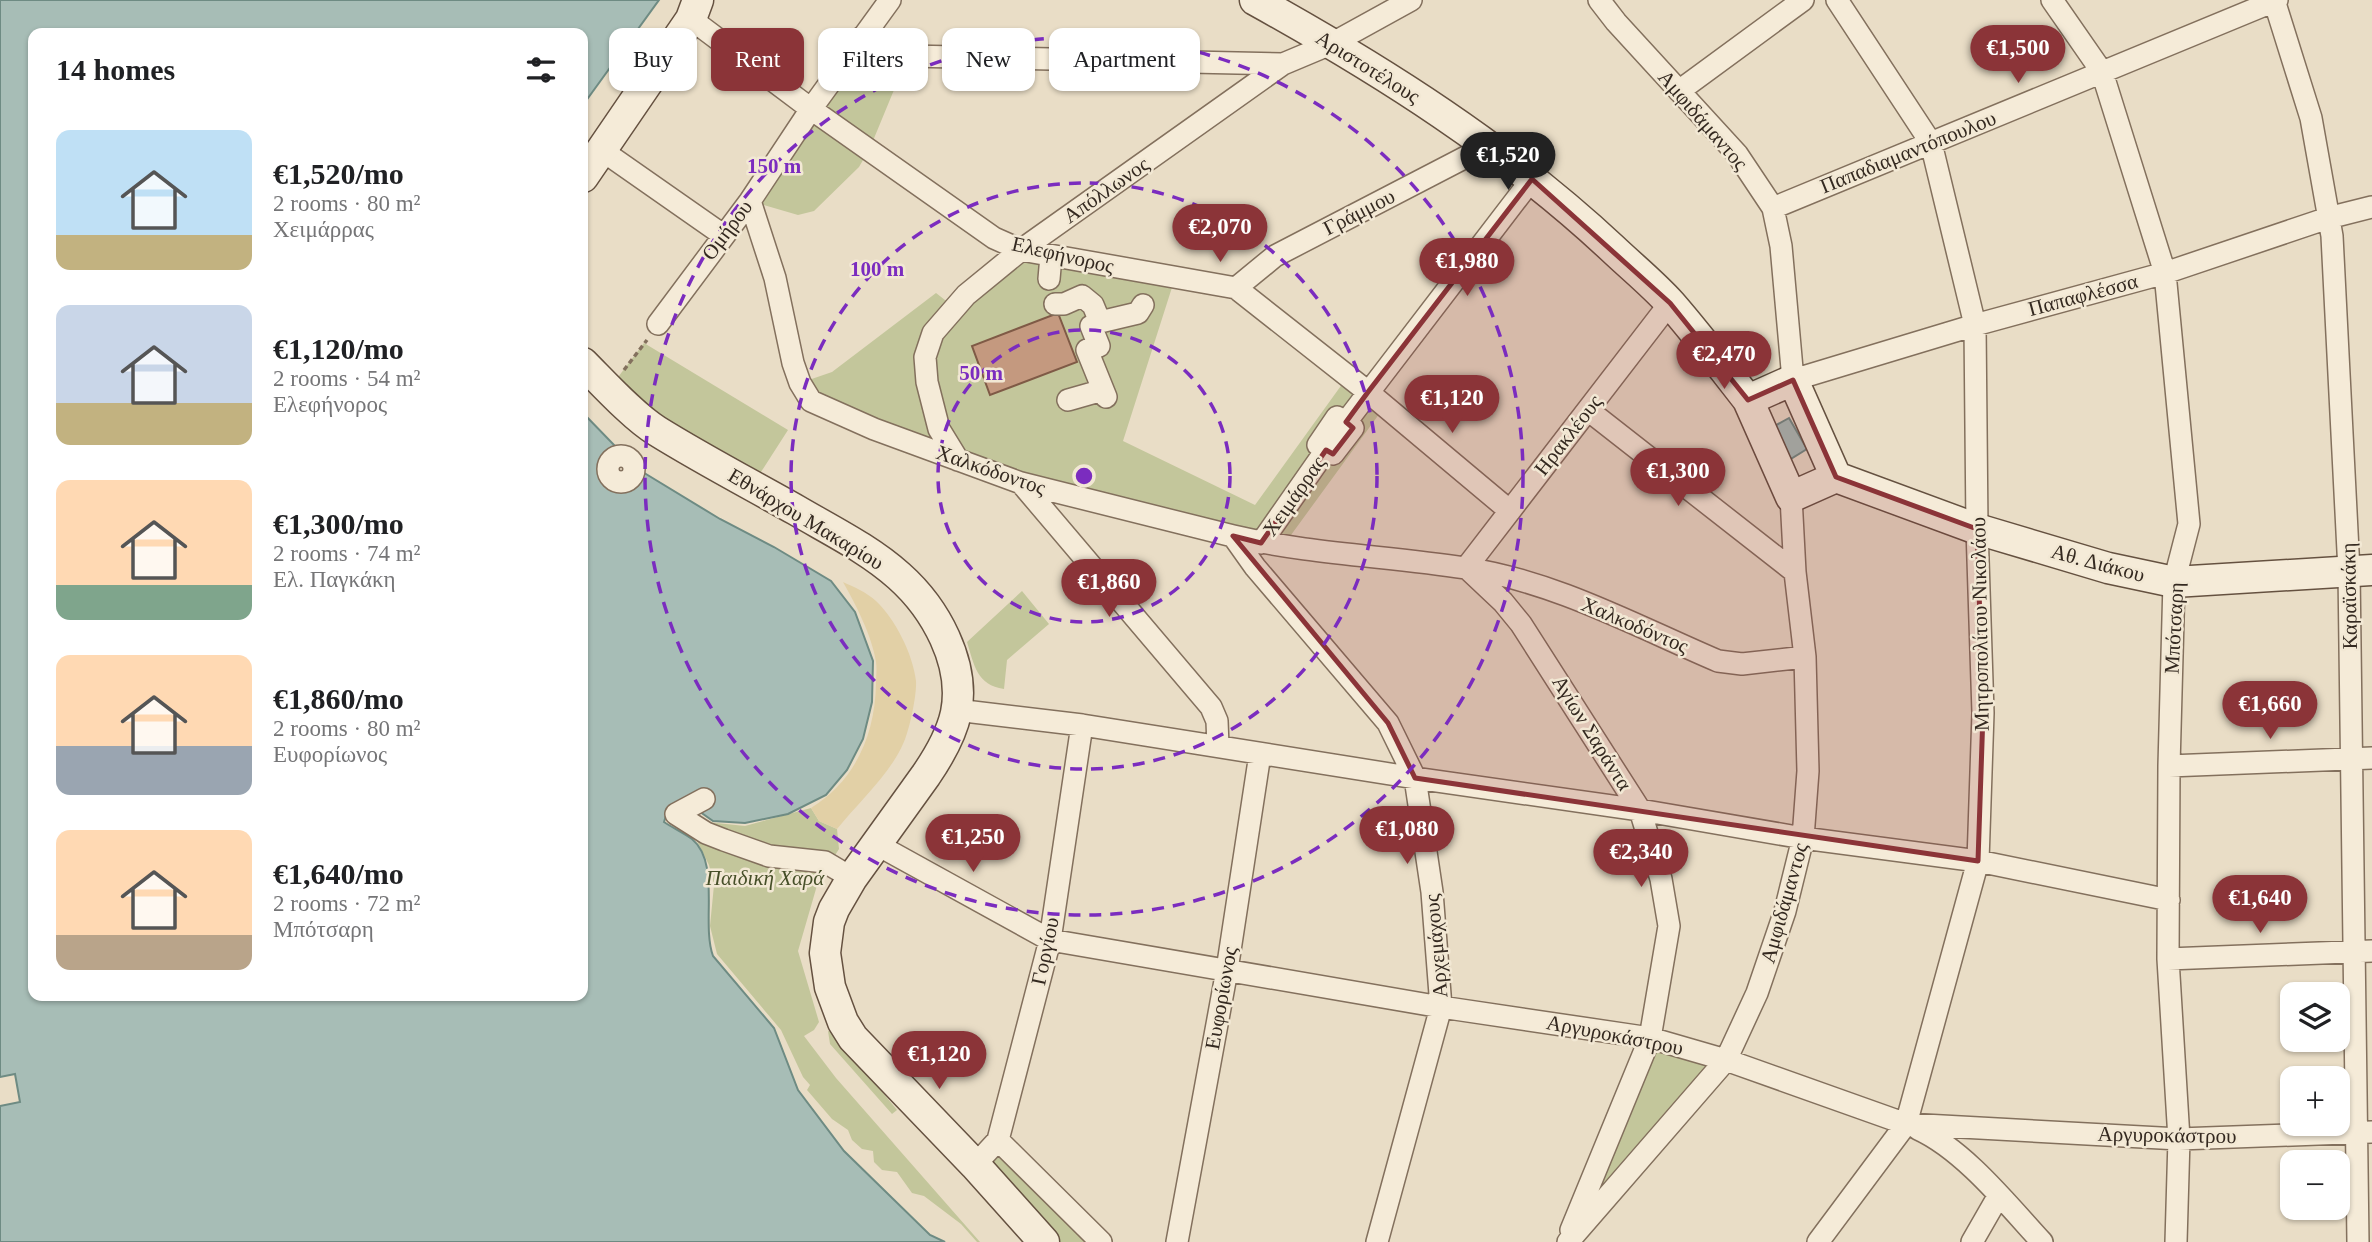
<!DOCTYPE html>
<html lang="en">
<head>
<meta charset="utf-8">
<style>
  body { margin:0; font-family:Georgia,serif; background:#f2f2f2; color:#202124; height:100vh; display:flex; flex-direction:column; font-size:26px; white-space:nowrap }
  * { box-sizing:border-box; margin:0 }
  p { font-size:23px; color:#757577 }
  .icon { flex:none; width:38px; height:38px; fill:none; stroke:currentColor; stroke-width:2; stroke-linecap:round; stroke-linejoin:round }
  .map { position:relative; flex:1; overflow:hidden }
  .panel { position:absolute; left:28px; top:28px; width:560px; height:973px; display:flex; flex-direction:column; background:#fff; border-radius:14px; box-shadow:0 2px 5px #0004 }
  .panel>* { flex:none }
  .hud { position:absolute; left:609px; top:28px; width:665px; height:63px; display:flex; gap:14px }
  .tools { position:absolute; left:2280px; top:982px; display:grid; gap:14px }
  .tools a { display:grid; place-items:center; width:70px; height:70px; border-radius:14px; background:#fff; box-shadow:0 2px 5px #0004; font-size:35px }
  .price { position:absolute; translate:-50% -60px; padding:0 16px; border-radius:24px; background:#8b3438; color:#fff; font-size:23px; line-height:46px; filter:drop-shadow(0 2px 4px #0008) }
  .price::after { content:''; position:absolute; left:50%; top:42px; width:21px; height:16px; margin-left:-10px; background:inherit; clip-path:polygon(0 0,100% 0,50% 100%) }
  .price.selected { background:#222; color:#fff }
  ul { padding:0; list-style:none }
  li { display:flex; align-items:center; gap:21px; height:175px; padding:0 28px }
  li span { display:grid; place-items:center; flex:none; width:196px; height:140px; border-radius:14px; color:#555 }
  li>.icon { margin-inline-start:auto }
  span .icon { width:84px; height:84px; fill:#fffc; stroke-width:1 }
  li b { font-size:30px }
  h2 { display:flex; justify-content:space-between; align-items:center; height:84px; padding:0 28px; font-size:30px }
  .tag { padding:0 24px; border-radius:14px; background:#fff; box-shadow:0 2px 5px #0004; font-size:24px; line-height:63px }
  .tag.selected { background:#8b3438; color:#fff }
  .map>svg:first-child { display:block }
  .green { fill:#c3c69b }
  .sand { fill:#e2d0a6 }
  .water { fill:#a7bdb6; stroke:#6e8b83; stroke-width:2 }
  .building { fill:#c4997f; stroke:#7f5a46; stroke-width:2 }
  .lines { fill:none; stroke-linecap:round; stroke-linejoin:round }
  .street-casing { stroke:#83705d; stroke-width:24 }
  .secondary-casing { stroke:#655140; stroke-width:33 }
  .path { stroke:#83705d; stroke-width:3.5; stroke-dasharray:5 3.5; stroke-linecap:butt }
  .street { stroke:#f5ebd8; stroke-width:21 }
  .secondary { stroke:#f5ebd8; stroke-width:30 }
  .marked { fill:#8b3438; fill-opacity:0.2; stroke:#8b3438; stroke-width:5; stroke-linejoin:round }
  .ring { fill:none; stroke:#7b2cbf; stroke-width:3.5; stroke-dasharray:12 9 }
  .labels { text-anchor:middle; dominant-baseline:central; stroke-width:5; stroke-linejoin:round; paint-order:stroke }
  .street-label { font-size:21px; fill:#342920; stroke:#f2e8d4 }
  .park-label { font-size:21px; font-style:italic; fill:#464f28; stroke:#f2e8d4 }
  .centre { fill:#7b2cbf; stroke:#f2e8d4; stroke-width:3.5 }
  .ring-label { font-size:21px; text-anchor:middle; font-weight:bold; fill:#7b2cbf; stroke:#f2e8d4; stroke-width:5; stroke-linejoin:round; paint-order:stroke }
</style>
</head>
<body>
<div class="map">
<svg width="2372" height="1242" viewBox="0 0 2372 1242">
  <rect width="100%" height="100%" fill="#e9ddc6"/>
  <path class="green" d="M862,37L908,56L870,148L859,167L814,211L798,215L750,201Z
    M1021,250L1175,278L1123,441L1255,505L1348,376L1385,406L1283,546L1261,543L874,429L800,383L832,372L936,293L954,307Z
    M644,343L788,430L752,486L609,389Z
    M1022,591L1049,624L1007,660L1004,689C977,685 974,665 967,642Z
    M811,808L819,821L837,829L839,849L818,882L798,951L819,1022L814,1030L804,1036L836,1078L980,1242H977L961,1224L924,1196L912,1193L897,1172L882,1170L874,1162L873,1151L862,1149L852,1140L848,1130L832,1119L807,1090L810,1085L803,1077L781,1030L717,954L710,926L714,885L709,865L695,837L707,822L745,826Z
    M828,1031L834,1033L897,1110L892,1114L830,1044Z
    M1650,1038L1726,1060L1568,1242Z
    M998,1140L1101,1242H1044L975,1165Z"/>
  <path class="sand" d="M843,582C854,587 866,592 876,601C895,619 913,654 916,681C917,695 909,732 903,744C890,774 858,803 837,829L819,821L811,808C855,781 875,735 876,684C876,677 877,669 876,662C872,636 856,605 843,582Z"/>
  <path class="water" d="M0,0H659L583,105V33H33V996H583V413L617,448L603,465C606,496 627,490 641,471L720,519L774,547L831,581L855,612L873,661L872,702L863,739L847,770L826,795L788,814L745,823L713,821L696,809L706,795L669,806L664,822C673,828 684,833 692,839C721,863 701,923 713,956L774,1028L798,1090L844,1151L930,1235L945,1242H0V1106L20,1102L15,1074L0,1077Z
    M1789,418L1807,449L1789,460L1771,428Z"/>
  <path class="building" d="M1058,313L1077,362L990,395L972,346Z"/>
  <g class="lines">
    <g class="street-casing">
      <path id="street" d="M1599,0L1616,22L1737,154L1773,208L1781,246L1793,380L1975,325L2165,273L2328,218L2372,207
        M2052,0L2102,72L2165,273L2189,524L2174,582L2169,766L2168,959L2179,1139L2176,1242
        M2274,0L2311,118L2332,236L2349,571L2358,1242
        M691,19L811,109L994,238L1021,250L1236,288L1368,392L1510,511
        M862,37L877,52L908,56L1283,64
        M1679,91L1803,0
        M600,149L723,235
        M750,201L775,278L793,363L800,383L811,401L874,429L1021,483L1233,536C1310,554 1388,556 1465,568C1554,581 1636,626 1718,661L1742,664L1805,657
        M1773,208L2277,0
        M1049,279L1051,256
        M1236,288L1275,256L1489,145
        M1055,304H1064L1082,296L1093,305L1100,322L1091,326L1099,346L1087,350L1106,397
        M1100,322L1138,313L1143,305
        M658,324L750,201L811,109L890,0
        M1068,400L1103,390
        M1588,410L1795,572
        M1337,417L1353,428L1333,454L1318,445Z
        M1346,422L1532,179
        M608 469a13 13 0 1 1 26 0a13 13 0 1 1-26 0Z
        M958,460L939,429L927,382L925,357L933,333L966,295L1021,250L1283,64L1333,43L1411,0
        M1021,483L1211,707L1217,721L1218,746
        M1233,536L1255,567L1388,723L1415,778L1432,892L1441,1007L1377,1242
        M1261,543L1326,450
        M1466,568L1670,303
        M1468,569L1503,602L1521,624L1640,810L1661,879L1669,926L1650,1038L1571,1230
        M956,710L1082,725L1415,778L1640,810L1803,838L1978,861L2169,900
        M2169,766L2372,758
        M704,799L676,814L706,833L724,840L769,856L825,862L852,878
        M876,844L1050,940L1441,1007L1650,1038L1726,1060L1906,1124L2179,1139L2372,1132
        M2168,959L2372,951
        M1918,1129C1964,1150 2007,1204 2042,1242
        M998,1140L1101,1242
        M975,1165L998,1140L1050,940L1082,725
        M1177,1242L1227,970L1260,754
        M1568,1242L1726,1060L1757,993L1785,911L1803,838L1808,771L1805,657L1795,572L1791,497
        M1818,1242L1906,1124L1978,861L1983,713L1977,529L1975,325L1931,143L1837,0
        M1972,1242L1999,1195"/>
    </g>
    <g class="secondary-casing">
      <path id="secondary" d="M1255,0C1383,71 1506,149 1613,249C1632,267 1654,285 1671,304C1698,335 1723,368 1748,400
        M583,177L691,19L698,0
        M583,363C603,383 634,417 657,431C702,459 750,484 796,510C830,530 869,549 899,576C935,608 966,663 956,713C951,736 939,756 926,775L852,878L834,909L829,922L825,953L830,987L843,1022L853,1038L975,1165L1044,1242
        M1793,380L1836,477L1791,497L1748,400Z
        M1836,477L1977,529L2108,568L2174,582L2372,570"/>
    </g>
    <path class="path" d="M624,370L647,340"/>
    <use href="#street" class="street"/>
    <use href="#secondary" class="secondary"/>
  </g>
  <path class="marked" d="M1532,179L1670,303L1748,400L1793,380L1836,477L1977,529L1983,713L1978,861L1415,778L1388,723L1233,536L1261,543L1326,450L1333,454L1353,428L1346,422L1368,392Z"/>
  <g class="ring">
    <circle cx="1084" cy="476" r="146"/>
    <circle cx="1084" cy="476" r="293"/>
    <circle cx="1084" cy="476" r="439"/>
  </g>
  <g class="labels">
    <g class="street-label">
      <text transform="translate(1368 67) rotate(32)">Αριστοτέλους</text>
      <text transform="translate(1703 120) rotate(49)">Αμφιδάμαντος</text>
      <text transform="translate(1908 152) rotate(-22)">Παπαδιαμαντόπουλου</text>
      <text transform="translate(1106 190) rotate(-35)">Απόλλωνος</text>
      <text transform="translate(1359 212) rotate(-27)">Γράμμου</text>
      <text transform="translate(727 230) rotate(-53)">Ομήρου</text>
      <text transform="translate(1063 255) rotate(13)">Ελεφήνορος</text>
      <text transform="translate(2083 295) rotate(-15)">Παπαφλέσσα</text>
      <text transform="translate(1568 435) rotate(-52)">Ηρακλέους</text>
      <text transform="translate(991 470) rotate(19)">Χαλκόδοντος</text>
      <text transform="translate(1294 496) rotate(-55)">Χειμάρρας</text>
      <text transform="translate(806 519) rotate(31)">Εθνάρχου Μακαρίου</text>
      <text transform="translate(2098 563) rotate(15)">Αθ. Διάκου</text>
      <text transform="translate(2349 596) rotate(-91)">Καραϊσκάκη</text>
      <text transform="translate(1980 624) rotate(-91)">Μητροπολίτου Νικολάου</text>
      <text transform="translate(1635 625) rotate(23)">Χαλκοδόντος</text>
      <text transform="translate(2174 628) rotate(-87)">Μπότσαρη</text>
      <text transform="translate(1592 733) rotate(58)">Αγίων Σαράντα</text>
      <text transform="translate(1784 903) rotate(-74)">Αμφιδάμαντος</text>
      <text transform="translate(1436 946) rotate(-95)">Αρχεμάχους</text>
      <text transform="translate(1045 951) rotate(-78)">Γοργίου</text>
      <text transform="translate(1221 998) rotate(-80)">Ευφορίωνος</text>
      <text transform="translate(1615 1035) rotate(11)">Αργυροκάστρου</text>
      <text transform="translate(2167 1135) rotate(1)">Αργυροκάστρου</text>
    </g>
    <g class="park-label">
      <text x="765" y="878">Παιδική Χαρά</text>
    </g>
  </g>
  <circle cx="1084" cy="476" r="10" class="centre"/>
  <g class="ring-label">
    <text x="774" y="173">150 m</text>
    <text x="877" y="276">100 m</text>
    <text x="981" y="380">50 m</text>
  </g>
</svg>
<div class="tools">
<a><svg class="icon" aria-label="layers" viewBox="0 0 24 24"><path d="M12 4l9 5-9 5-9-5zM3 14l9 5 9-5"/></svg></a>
<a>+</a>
<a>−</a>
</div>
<b class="price" style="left:2018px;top:85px">€1,500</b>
<b class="price selected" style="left:1508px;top:192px">€1,520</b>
<b class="price" style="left:1220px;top:264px">€2,070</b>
<b class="price" style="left:1467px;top:298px">€1,980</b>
<b class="price" style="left:1724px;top:391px">€2,470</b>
<b class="price" style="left:1452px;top:435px">€1,120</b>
<b class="price" style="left:1678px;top:508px">€1,300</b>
<b class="price" style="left:1109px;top:619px">€1,860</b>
<b class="price" style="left:2270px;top:741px">€1,660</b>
<b class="price" style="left:1407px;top:866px">€1,080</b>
<b class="price" style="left:973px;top:874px">€1,250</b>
<b class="price" style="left:1641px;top:889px">€2,340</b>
<b class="price" style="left:2260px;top:935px">€1,640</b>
<b class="price" style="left:939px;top:1091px">€1,120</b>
<div class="hud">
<a class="tag">Buy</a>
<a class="tag selected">Rent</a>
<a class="tag">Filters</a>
<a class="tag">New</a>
<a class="tag">Apartment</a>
</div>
<section class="panel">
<h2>14 homes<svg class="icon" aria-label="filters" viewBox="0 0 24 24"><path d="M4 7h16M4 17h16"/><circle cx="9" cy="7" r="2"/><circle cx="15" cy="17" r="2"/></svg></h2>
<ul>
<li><span style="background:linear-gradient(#bfe0f5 75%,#c2b280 0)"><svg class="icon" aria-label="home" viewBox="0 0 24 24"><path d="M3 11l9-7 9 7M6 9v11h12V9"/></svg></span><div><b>€1,520/mo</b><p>2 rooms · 80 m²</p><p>Χειμάρρας</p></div></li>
<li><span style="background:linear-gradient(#c9d6e8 70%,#c2b280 0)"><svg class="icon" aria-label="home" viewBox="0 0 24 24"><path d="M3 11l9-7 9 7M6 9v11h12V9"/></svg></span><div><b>€1,120/mo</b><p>2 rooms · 54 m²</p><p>Ελεφήνορος</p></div></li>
<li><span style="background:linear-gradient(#ffd9b3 75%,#7fa58c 0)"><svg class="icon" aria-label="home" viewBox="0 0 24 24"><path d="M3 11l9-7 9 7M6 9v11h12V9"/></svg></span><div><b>€1,300/mo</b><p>2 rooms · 74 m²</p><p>Ελ. Παγκάκη</p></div></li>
<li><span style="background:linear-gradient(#ffd9b3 65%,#9aa5b1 0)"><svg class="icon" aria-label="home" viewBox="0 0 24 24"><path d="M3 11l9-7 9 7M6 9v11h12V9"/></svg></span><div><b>€1,860/mo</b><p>2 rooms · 80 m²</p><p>Ευφορίωνος</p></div></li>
<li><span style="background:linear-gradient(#ffd9b3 75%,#b9a48a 0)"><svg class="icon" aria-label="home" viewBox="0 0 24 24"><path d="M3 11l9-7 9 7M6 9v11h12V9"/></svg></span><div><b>€1,640/mo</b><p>2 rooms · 72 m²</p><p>Μπότσαρη</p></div></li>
</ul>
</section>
</div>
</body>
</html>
